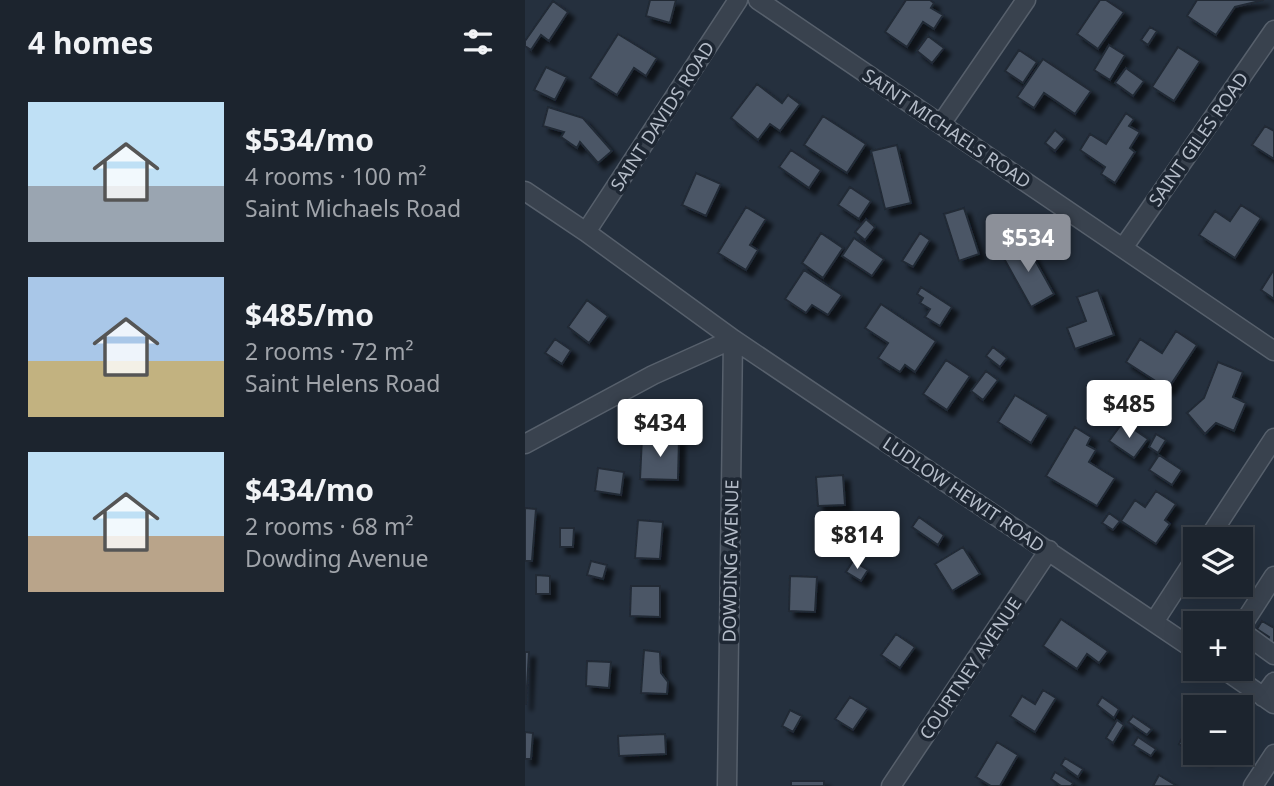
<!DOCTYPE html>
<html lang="en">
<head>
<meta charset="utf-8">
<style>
  body { margin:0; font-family:"Noto Sans",sans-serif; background:#252c36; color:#f1f3f6; height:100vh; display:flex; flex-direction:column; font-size:26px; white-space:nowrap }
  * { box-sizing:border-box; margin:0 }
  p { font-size:23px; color:#a0a4aa }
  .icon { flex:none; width:38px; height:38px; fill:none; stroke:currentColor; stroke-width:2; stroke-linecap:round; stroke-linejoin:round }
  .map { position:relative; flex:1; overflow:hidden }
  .panel { display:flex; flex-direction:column; background:#1c242e; width:525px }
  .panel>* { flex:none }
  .buttons { position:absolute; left:658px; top:527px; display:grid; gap:14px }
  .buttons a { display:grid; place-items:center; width:70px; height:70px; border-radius:0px; background:#1c242e; box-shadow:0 4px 18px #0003,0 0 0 2px #3a414a; font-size:35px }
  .price { position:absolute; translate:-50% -60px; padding:0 16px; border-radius:7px; background:#fff; color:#222; font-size:23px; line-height:46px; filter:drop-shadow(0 2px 4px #0008) }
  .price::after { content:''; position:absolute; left:50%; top:42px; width:21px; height:16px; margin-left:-10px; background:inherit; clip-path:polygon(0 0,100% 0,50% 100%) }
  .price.on { background:#8c9099; color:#fff }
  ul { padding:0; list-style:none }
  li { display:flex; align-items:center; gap:21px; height:175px; padding:0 28px }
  li span { display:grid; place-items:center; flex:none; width:196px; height:140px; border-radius:0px; color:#555 }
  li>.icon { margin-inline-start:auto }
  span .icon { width:84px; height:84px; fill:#fffc; stroke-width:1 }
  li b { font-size:30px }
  h2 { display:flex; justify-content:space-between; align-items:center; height:84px; padding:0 28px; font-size:30px }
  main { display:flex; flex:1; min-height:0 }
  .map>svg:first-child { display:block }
  .building { fill:#4b5766; stroke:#202935; stroke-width:2; filter:url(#shadow) }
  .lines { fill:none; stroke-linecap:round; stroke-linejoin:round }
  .minor-casing { stroke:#57606c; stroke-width:21 }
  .minor { stroke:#39424e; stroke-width:18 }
  .labels { text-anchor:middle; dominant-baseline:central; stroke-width:7; stroke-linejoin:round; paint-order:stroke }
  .street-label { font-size:18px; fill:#b5bdc9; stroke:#1e2733 }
</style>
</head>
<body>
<main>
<section class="panel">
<h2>4 homes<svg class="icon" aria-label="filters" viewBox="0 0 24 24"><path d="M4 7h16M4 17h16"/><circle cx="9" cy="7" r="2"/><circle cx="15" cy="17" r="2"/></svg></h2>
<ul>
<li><span style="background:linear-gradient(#bfe0f5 60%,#9aa5b1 0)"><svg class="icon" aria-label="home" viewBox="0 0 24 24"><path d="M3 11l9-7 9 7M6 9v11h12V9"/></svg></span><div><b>$534/mo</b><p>4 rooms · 100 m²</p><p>Saint Michaels Road</p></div></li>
<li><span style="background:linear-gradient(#a9c7e8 60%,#c2b280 0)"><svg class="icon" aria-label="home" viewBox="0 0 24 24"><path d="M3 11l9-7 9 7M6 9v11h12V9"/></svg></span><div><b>$485/mo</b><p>2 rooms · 72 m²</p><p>Saint Helens Road</p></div></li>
<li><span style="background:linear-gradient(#bfe0f5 60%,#b9a48a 0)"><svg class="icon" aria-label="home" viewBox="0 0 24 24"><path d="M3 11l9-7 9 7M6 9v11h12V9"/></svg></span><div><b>$434/mo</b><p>2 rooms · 68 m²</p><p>Dowding Avenue</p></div></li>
</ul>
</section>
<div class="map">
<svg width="749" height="786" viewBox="0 0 749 786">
  <defs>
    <filter id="shadow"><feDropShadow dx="6" dy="6" stdDeviation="2" flood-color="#0009"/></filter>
  </defs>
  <rect width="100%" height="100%" fill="#25303e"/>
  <path class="building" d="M125,0H151L145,23L121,16Z
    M381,0H405L409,3L406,8L418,15L409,29L398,22L382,47L360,32Z
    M575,0H581L599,12L573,49L552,34Z
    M672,0H739L710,7L691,35L662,16Z
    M28,1L43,12L24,41L16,35L6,50L0,46V41Z
    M625,27L632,31L623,45L616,40Z
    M93,34L132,58L121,76L109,68L92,95L65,78Z
    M403,36L419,48L407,63L392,51Z
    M584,45L600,55L585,80L569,70Z
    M653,47L675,61L649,101L627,87Z
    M494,50L512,62L498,83L480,71Z
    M518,59L566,91L550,114L519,93L509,108L492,97Z
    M21,67L42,77L30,100L9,90Z
    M601,68L619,81L608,96L590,83Z
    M232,84L257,103L263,95L275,104L255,131L245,124L233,140L206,118Z
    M23,107L58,118L87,151L73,163L55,142L52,148L36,137L39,132L18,126Z
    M601,113L609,119L604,126L615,132L605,148L610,152L590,183L576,174L580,167L555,150L565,134L581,144Z
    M298,116L341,144L322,173L279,145Z
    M740,126L749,131V159L727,145Z
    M530,130L540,139L530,151L520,143Z
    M372,145L386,203L360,209L346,151Z
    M266,150L296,170L284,188L254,167Z
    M171,173L196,184L181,216L157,205Z
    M325,187L346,201L334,219L313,205Z
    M716,205L736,218L710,258L674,235L690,211L705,221Z
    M221,207L241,219L225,245L233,250L221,270L193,253Z
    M439,208L454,254L434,261L419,214Z
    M341,219L350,227L340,240L330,232Z
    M296,233L318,248L298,278L277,263Z
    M395,233L405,240L388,267L377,261Z
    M329,238L359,259L347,276L317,256Z
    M500,242L529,294L506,307L477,255Z
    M279,270L317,295L303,315L287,305L281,313L260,299Z
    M748,271H749V299L736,290Z
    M396,287L427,307L415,326L400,317L405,309L395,303L398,298L392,294Z
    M573,290L589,335L550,349L542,328L561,321L552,297Z
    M62,300L83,316L64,343L43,327Z
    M356,304L411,341L390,372L380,365L375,372L353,358L363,343L340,328Z
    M651,331L672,345L643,389L601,362L615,339L637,353Z
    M30,339L46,350L37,364L20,353Z
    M468,347L482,358L475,367L461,356Z
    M421,360L445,376L422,410L398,394Z
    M693,362L718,372L708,397L721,403L709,431L691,423L680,434L662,413L679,398Z
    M461,371L473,380L458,400L446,391Z
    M490,395L523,415L506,443L473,422Z
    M598,422L623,439L609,458L584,441Z
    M550,427L566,437L562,445L571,450L564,462L590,478L572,506L521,476Z
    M631,434L641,440L633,453L624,447Z
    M117,437L154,438L153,480L115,479Z
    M634,455L657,470L647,485L624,470Z
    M73,468L99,472L96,495L70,491Z
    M318,475L320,505L293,506L291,477Z
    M631,491L651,504L640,520L645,524L631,544L596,521L610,500L620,507Z
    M0,508L11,509L7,561H0Z
    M584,513L595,521L588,530L577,523Z
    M394,517L419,535L413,545L387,527Z
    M113,520L138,522L135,559L110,558Z
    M35,528H49L48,547H35Z
    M438,547L455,574L427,591L410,564Z
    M66,561L82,565L78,579L62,575Z
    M328,561L343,570L336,581L321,572Z
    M11,575L25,576V594H11Z
    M265,576L292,577L290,612L264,611Z
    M106,586H135V617L105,616Z
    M536,619L583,651L574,663L562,654L552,669L518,646Z
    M737,621L749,628V644L743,641L744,637L732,629Z
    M371,634L390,647L375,668L356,655Z
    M119,650L135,652L136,673L143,682L142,694L116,693Z
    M0,652H4L1,704H0Z
    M62,661L86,662L84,688L61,686Z
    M518,690L531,698L510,732L485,716L497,696L510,704Z
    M325,697L343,708L328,730L310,719Z
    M577,697L594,709L589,718L572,705Z
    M265,710L277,716L268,732L257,726Z
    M669,715L670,752H685L681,759L654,744Z
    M608,716L627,729L622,735L603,722Z
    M592,720L599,725L588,743L581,738Z
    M0,732L8,733L6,759H0Z
    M140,734L141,754L94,756L93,736Z
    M613,737L631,749L626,756L608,745Z
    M472,742L493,755L475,786H466L451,777Z
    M540,758L558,769L553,777L536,765Z
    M530,772L548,783L546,786H536L526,779Z
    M634,775L652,786H628Z
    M266,781H299V786H266Z"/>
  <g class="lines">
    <g class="minor-casing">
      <path id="minor" d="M233,0L749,351
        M416,124L501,0
        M0,191L61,232L208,339L202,786
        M61,232L213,0
        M598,248L749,30
        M0,444L128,375L208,339L670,650
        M683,539L749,438
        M629,622L670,559
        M716,627L749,576
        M716,631L749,655
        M697,668L749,704
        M738,697L749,682
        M366,786L524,550
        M728,786L749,754"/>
    </g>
    <use href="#minor" class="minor"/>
  </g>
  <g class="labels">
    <g class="street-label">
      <text transform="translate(137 116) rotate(-57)">SAINT DAVIDS ROAD</text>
      <text transform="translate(422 128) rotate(34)">SAINT MICHAELS ROAD</text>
      <text transform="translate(673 139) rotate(-55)">SAINT GILES ROAD</text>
      <text transform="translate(439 494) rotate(34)">LUDLOW HEWIT ROAD</text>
      <text transform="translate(205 561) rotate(-89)">DOWDING AVENUE</text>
      <text transform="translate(445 668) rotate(-56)">COURTNEY AVENUE</text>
    </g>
  </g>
</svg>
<div class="buttons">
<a><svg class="icon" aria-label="layers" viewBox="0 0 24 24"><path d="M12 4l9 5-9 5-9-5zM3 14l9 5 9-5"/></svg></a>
<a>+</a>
<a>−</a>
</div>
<b class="price on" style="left:503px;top:274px">$534</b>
<b class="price" style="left:604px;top:440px">$485</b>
<b class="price" style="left:135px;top:459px">$434</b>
<b class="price" style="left:332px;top:571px">$814</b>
</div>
</main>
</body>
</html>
